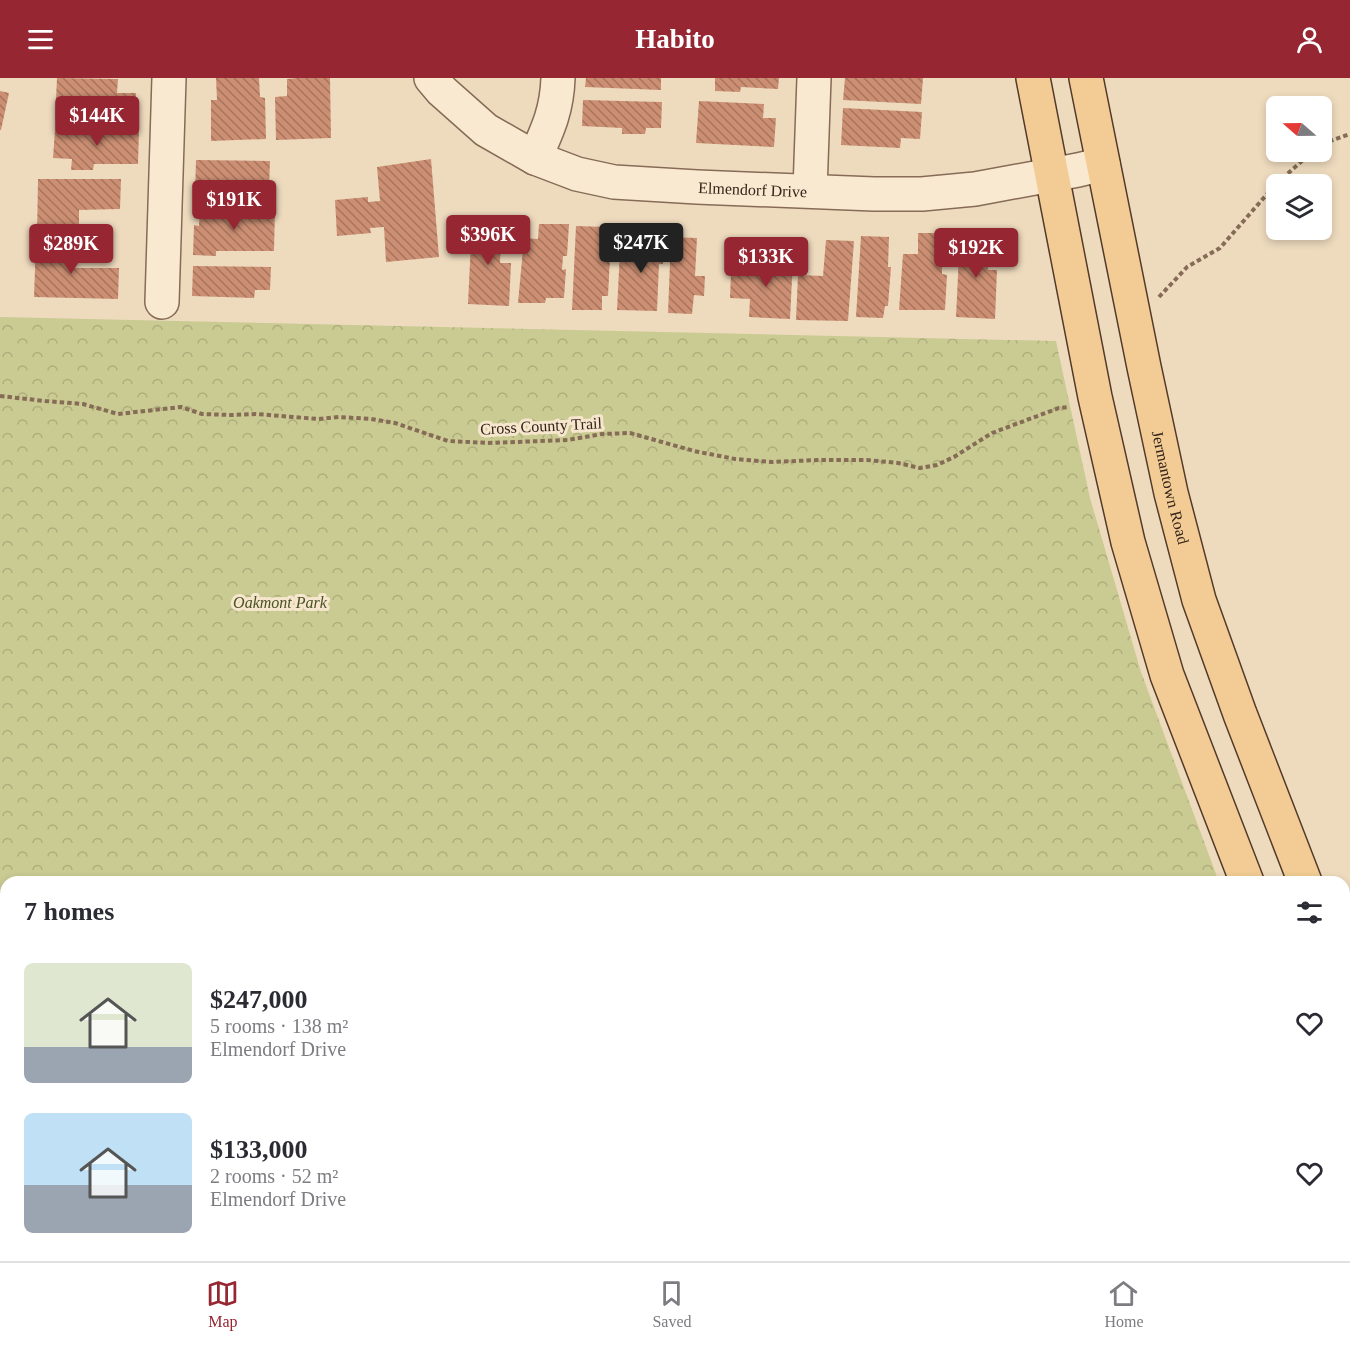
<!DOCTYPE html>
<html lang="en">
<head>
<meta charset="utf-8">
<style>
  body { margin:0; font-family:Georgia,serif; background:#f2f2f3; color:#2b2b33; height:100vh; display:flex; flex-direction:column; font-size:22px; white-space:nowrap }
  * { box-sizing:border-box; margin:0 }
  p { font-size:20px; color:#7c7c81 }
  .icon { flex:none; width:33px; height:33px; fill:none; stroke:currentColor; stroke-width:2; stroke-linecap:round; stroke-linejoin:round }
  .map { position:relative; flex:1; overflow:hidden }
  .drawer { position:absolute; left:0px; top:798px; width:1350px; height:386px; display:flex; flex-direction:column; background:#fff; border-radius:18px 18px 0 0; box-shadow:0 3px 9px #0003 }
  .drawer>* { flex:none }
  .needle { width:39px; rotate:290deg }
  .buttons { position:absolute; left:1266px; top:18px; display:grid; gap:12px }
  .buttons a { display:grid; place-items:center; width:66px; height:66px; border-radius:9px; background:#fff; box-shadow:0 3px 9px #0003; font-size:30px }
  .price { position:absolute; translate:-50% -51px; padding:0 14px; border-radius:6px; background:#952632; color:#fff; font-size:20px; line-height:39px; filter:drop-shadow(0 2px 3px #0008) }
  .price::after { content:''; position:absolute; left:50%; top:36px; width:18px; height:14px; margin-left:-9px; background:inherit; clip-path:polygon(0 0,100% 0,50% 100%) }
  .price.selected { background:#222; color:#fff }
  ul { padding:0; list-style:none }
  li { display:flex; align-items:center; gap:18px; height:150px; padding:0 24px }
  li span { display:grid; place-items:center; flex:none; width:168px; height:120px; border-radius:9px; color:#555 }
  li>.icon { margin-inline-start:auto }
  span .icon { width:72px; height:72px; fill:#fffc; stroke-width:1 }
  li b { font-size:26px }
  h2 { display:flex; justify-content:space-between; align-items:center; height:72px; padding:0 24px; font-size:26px }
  header { display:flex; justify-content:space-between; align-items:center; height:78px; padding:0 24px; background:#952632; color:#fff; font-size:27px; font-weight:800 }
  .dock { display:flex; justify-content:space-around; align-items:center; height:84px; border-top:2px solid #e1e1e2; background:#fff; font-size:16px; color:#7c7c81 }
  .dock a { display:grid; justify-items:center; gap:3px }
  .dock .selected { color:#952632 }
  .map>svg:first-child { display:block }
  .park { fill:url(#park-crowns) }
  .building { fill:url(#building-back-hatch) }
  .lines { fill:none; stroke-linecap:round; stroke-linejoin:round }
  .minor-casing { stroke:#866b57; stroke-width:36 }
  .major-casing { stroke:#533a2b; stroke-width:36 }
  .path { stroke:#866b57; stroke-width:4; stroke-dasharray:4.5 3; stroke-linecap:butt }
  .minor { stroke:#f9e9d0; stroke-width:33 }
  .major { stroke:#f2cc94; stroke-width:33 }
  .labels { text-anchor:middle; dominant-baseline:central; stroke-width:6; stroke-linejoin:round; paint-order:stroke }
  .street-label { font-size:16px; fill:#35251b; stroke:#f5e6cd }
  .park-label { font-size:16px; font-style:italic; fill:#4a5122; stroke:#f5e6cd }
</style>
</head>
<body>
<header><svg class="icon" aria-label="menu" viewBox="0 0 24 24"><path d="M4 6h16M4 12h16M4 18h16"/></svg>Habito<svg class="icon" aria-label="person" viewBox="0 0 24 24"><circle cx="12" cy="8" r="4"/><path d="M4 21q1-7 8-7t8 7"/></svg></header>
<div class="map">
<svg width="1350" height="1183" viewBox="0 0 1350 1183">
  <defs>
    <pattern id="park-crowns" width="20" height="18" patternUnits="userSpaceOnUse" patternTransform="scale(1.5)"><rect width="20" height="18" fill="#cacb92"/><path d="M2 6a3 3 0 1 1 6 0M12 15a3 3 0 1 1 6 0" fill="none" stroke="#aeae7d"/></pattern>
    <pattern id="building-back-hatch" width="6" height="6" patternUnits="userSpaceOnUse" patternTransform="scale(1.5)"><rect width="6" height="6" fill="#cc8f73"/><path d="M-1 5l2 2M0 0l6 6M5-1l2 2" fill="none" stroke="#a6755e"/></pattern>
  </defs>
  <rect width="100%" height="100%" fill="#eedbbe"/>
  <path class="park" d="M0,239L1056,263L1090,420L1141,594L1219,804H6V1178H1344V1130L1350,1145V1183H0Z"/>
  <path class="building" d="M57,0L118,1L117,15H136L134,43L55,42Z
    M216,0H259L260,19L265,20L266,61L211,63V22H217Z
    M297,0H330L331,60L276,62L275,19L287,18V1Z
    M586,0H661V12L585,9Z
    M715,0H779L778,11L741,9L740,14L715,13Z
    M845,0H923L921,26L843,22Z
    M0,13L9,15L1,52H0Z
    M583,22L662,24L661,50H646L645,56H622V50L582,48Z
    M699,23L764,26L763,40H776L774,69L696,65Z
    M843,30L922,34L920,61L901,60L900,70L841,67Z
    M55,52H139L138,86H94L93,92H71L72,81L53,80Z
    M431,81L439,179L386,184L384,149L370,150L371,155L337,158L335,122L368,119V124L380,123L377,89Z
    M196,82L270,83L269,110L243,109L242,115H195Z
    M38,101H121L120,131L79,132V158H37Z
    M200,131L275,132L274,173H216V178L193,177L194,147L199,148Z
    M472,142L502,143L500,185H511L509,228L468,226Z
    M539,146H569L567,178H563L562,192L566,191L564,220H546L545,225H518L524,160L538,161Z
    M576,148L606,149L605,180H610L608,218H602V232H572Z
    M918,155H947L946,185H942V196L947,197L945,232H899L903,176H918Z
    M960,155L990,157L988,192H997L995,241L956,239Z
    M636,156H665L663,186H659L657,233L617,232L620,173L635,174Z
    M861,158L889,159L888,189H891L888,228H885L883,240L856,239Z
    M671,159L697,160L695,198H705L704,218L694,217L692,236L668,235Z
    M826,162L854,163L848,243L796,242L798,197L823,198Z
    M36,163H75V190H119L118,221L34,219Z
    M751,180L793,182L790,241L749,239L750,221L730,220L731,195H751Z
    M193,188L271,189L270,212H255L254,220L192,218Z
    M589,1178H608L619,1183H586Z"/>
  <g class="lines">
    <g class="minor-casing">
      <g id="minor">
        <path id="s1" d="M431,0L442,13L486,52L535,80L577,96L614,104L697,109L874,116H922L975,111L1078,92L1103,86"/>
        <path d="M535,80C548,51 557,32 558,0"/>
        <path d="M810,112L814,0"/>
        <path d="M162,224L169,0"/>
      </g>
    </g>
    <g class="major-casing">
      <g id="major">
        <path d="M1033,0L1095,319L1128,464L1167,597L1247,804"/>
        <path id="s2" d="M1086,0L1144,289L1171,415L1199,522L1240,636L1305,804"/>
        <path d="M1344,906L1350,922"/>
        <path d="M1344,1064L1350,1080"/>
      </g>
    </g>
    <path class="path" d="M1322,66L1350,56
      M1159,219L1187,189L1220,170L1275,107L1312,74
      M0,318L45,323L83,326L118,336L181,329L202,336L232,337L256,336L318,341L339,339L371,341L395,345L448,363L488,365L568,362L602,356L630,355L694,373L735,381L772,384L818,382H867L898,385L920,390L937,387L954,379L992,355L1059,330L1069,329
      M1344,1138L1350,1154"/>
    <use href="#minor" class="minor"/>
    <use href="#major" class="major"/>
  </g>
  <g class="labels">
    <g class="street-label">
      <text stroke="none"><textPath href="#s1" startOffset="354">Elmendorf Drive</textPath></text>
      <text transform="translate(541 348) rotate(-3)">Cross County Trail</text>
      <text stroke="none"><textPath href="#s2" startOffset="418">Jermantown Road</textPath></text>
    </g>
    <g class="park-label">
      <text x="280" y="524">Oakmont Park</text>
    </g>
  </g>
</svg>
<div class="buttons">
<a><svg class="needle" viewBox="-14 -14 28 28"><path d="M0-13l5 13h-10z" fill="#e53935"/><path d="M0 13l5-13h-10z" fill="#7c7c81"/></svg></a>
<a><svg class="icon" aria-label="layers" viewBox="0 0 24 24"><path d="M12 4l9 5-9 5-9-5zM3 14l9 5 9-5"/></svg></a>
</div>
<b class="price" style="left:97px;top:69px">$144K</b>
<b class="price" style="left:234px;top:153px">$191K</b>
<b class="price" style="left:488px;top:188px">$396K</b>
<b class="price selected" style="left:641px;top:196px">$247K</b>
<b class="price" style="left:71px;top:197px">$289K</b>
<b class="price" style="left:976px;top:201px">$192K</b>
<b class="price" style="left:766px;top:210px">$133K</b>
<section class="drawer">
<h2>7 homes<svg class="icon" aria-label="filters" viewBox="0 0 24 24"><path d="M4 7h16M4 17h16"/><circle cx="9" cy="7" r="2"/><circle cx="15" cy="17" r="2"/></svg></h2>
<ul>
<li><span style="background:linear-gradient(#dfe7d0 70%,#9aa5b1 0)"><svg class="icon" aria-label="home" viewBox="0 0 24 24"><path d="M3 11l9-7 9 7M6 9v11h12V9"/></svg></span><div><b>$247,000</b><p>5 rooms · 138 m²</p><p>Elmendorf Drive</p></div><svg class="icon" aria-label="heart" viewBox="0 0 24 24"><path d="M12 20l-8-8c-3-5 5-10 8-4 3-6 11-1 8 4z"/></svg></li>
<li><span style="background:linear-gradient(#bfe0f5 60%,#9aa5b1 0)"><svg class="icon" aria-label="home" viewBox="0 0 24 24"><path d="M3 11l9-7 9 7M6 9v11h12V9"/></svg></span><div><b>$133,000</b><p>2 rooms · 52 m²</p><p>Elmendorf Drive</p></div><svg class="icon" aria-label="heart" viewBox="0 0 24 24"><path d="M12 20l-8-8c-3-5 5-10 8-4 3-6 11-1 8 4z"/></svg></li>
</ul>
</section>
</div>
<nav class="dock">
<a class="selected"><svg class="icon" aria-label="map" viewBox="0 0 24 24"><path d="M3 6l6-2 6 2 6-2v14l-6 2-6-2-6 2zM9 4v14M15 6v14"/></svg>Map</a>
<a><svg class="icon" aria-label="saved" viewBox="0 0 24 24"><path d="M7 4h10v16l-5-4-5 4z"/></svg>Saved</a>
<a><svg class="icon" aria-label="home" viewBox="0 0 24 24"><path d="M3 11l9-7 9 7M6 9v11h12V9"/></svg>Home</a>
</nav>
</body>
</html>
